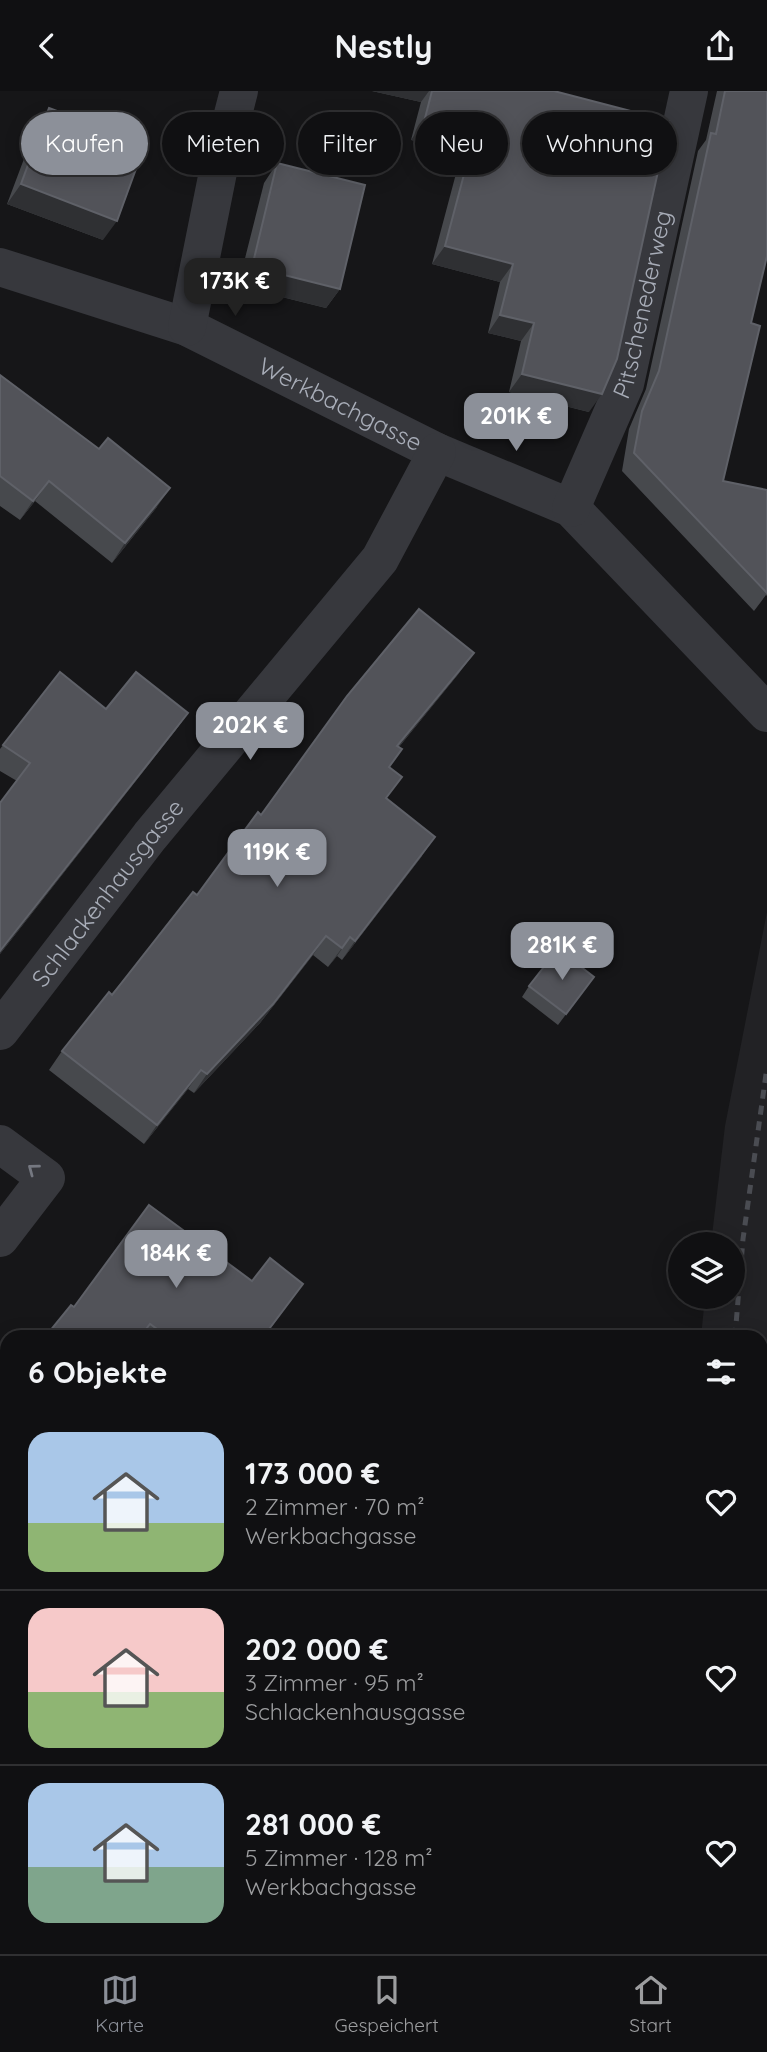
<!DOCTYPE html>
<html lang="de">
<head>
<meta charset="utf-8">
<style>
  body { margin:0; font-family:Quicksand,sans-serif; background:#1e1e20; color:#f1f3f6; height:100vh; display:flex; flex-direction:column; font-size:26px; white-space:nowrap }
  * { box-sizing:border-box; margin:0 }
  p { font-size:23px; color:#9c9d9f }
  .icon { flex:none; width:38px; height:38px; fill:none; stroke:currentColor; stroke-width:2; stroke-linecap:round; stroke-linejoin:round }
  .map { position:relative; flex:1; overflow:hidden }
  .side { position:absolute; left:0px; top:1239px; width:768px; height:625px; display:flex; flex-direction:column; background:#101012; border-radius:21px 21px 0 0; box-shadow:0 4px 18px #0003,0 0 0 2px #303032 }
  .side>* { flex:none }
  .banner { position:absolute; left:21px; top:21px; width:726px; height:63px; display:flex; gap:14px }
  .buttons { position:absolute; left:668px; top:1141px; display:grid; gap:14px }
  .buttons a { display:grid; place-items:center; width:77px; height:77px; border-radius:50%; background:#101012; box-shadow:0 4px 18px #0003,0 0 0 2px #303032; font-size:35px }
  .price { position:absolute; translate:-50% -60px; padding:0 16px; border-radius:14px; background:#8c9099; color:#fff; font-size:23px; line-height:46px; filter:drop-shadow(0 2px 4px #0008) }
  .price::after { content:''; position:absolute; left:50%; top:42px; width:21px; height:16px; margin-left:-10px; background:inherit; clip-path:polygon(0 0,100% 0,50% 100%) }
  .price.active { background:#222; color:#fff }
  ul { padding:0; list-style:none }
  li { display:flex; align-items:center; gap:21px; height:175px; padding:0 28px }
  li+li { border-top:2px solid #303032 }
  li span { display:grid; place-items:center; flex:none; width:196px; height:140px; border-radius:21px; color:#555 }
  li>.icon { margin-inline-start:auto }
  span .icon { width:84px; height:84px; fill:#fffc; stroke-width:1 }
  li b { font-size:30px }
  h2 { display:flex; justify-content:space-between; align-items:center; height:84px; padding:0 28px; font-size:30px }
  .chip { padding:0 24px; border-radius:32px; background:#101012; box-shadow:0 4px 18px #0003,0 0 0 2px #303032; font-size:24px; line-height:63px }
  .chip.active { background:#8c9099; color:#fff }
  header { display:flex; justify-content:space-between; align-items:center; height:91px; padding:0 28px; background:#101012; font-size:32px; font-weight:700 }
  .tabs { display:flex; justify-content:space-around; align-items:center; height:98px; border-top:2px solid #303032; background:#101012; font-size:19px; color:#9c9d9f }
  .tabs a { display:grid; justify-items:center; gap:4px }
  .tabs .active { color:#8c9099 }
  .map>svg:first-child { display:block }
  .built { fill:#222225 }
  .grass { fill:url(#grass-tufts) }
  .lines { fill:none; stroke-linecap:round; stroke-linejoin:round }
  .service { stroke:#37383d; stroke-width:30 }
  .minor { stroke:#37383d; stroke-width:38 }
  .tertiary { stroke:#37383d; stroke-width:38 }
  .rail { stroke:#4a4c52; stroke-width:5; stroke-dasharray:9 7; stroke-linecap:butt }
  .wall { fill:#47494d }
  .shaded-wall { fill:#2f3033 }
  .building { fill:#525359; stroke:#5f6168; stroke-width:2 }
  .oneway { stroke:#757881 }
  .labels { text-anchor:middle; dominant-baseline:central; stroke-width:5; stroke-linejoin:round; paint-order:stroke }
  .street-label { font-size:24px; fill:#a8adb8; stroke:#111113 }
</style>
</head>
<body>
<header><svg class="icon" aria-label="back" viewBox="0 0 24 24"><path d="M15 5l-7 7 7 7"/></svg>Nestly<svg class="icon" aria-label="share" viewBox="0 0 24 24"><path d="M12 15V3M7 8l5-5 5 5M5 13v7h14v-7"/></svg></header>
<div class="map">
<svg width="767" height="1863" viewBox="0 0 767 1863">
  <defs>
    <pattern id="grass-tufts" width="24" height="20" patternUnits="userSpaceOnUse" patternTransform="scale(1.75)"><rect width="24" height="20" fill="#1e261f"/><path d="M3 7l-1-3M5 7V3M7 7l1-3M15 17l-1-3M17 17v-4M19 17l1-3" fill="none" stroke="#3c433d"/></pattern>
  </defs>
  <rect width="100%" height="100%" fill="#161618"/>
  <path class="built" d="M767,821V1662L761,1663V1246H701L705,1206H733V1153H711L725,1035Z"/>
  <path class="grass" d="M7,1819V1857H182L184,1863H0V1824Z
    M700,1857H755L756,1863H685Z"/>
  <g class="lines">
    <path class="service" d="M0,1806L7,1801"/>
    <g class="minor">
      <path id="s1" d="M0,176L187,236L437,361L571,417L767,622"/>
      <path d="M187,236L218,81L239,0"/>
      <path id="s2" d="M571,417L625,293L689,0"/>
      <path id="s3" d="M0,940L150,745L380,468L437,361"/>
      <path d="M0,1053L46,1087L0,1147"/>
    </g>
    <path class="tertiary" d="M761,1728L767,1726
      M370,1863L388,1857"/>
    <path class="rail" d="M735,1246L743,1148L767,976
      M761,1722L767,1755"/>
  </g>
  <path class="wall" d="M372,0H554L589,321L509,301L521,250L488,242L500,191L432,173L462,60L411,49L421,11Z
    M717,0H767L751,232L723,390L767,399V505L766,504L754,520L622,380L629,338L646,298L698,60L706,49Z
    M49,17L103,149L7,113L36,36Z
    M277,72L340,198L326,217L238,195L264,92Z
    M0,284L157,416L112,472L35,410L20,429L0,415Z
    M60,581L106,618L188,622L175,640L0,863V712L17,690L0,680V658Z
    M460,581L399,656L390,676L387,707L422,765L342,869L337,865L328,876L313,864L260,932L194,1002L188,998L144,1053L49,979L62,960L197,804L261,724Z
    M594,886L558,934L522,906L529,895Z
    M252,1190L303,1193L264,1246H45L74,1216Z
    M7,1295V1528L0,1523V1304Z"/>
  <path class="shaded-wall" d="M372,0H429L421,11Z
    M424,31L475,42L462,60L411,49Z
    M21,93L117,130L103,149L7,113Z
    M445,155L513,173L500,191L432,173Z
    M252,176L340,198L326,217L238,195Z
    M500,224L534,232L521,250L488,242Z
    M522,283L602,303L589,321L509,301Z
    M49,390L35,410L20,429L33,410Z
    M170,397L157,416L112,472L125,452Z
    M474,562L460,581L384,674L397,655Z
    M188,622L175,640L0,863V860Z
    M435,746L422,765L342,869L355,850Z
    M326,845L313,864L260,932L194,1002L207,983Z
    M350,846L337,865L328,876L342,857Z
    M201,979L188,998L144,1053L157,1034Z
    M7,1694V1703L0,1708V1699Z"/>
  <path class="building" d="M432,0H554L669,30L617,268L602,303L522,283L534,232L500,224L513,173L445,155L475,42L424,31Z
    M725,0H767V165L751,232L760,235L723,390L767,399V502L634,362L642,320L659,280L711,42L716,43Z
    M49,17L145,53L117,130L21,93Z
    M277,72L365,94L340,198L252,176Z
    M0,284L99,358L108,347L170,397L125,452L49,390L33,410L0,385Z
    M419,518L474,562L397,655L402,658L389,676L402,686L386,707L435,746L355,850L350,846L342,857L326,845L273,913L207,983L201,979L157,1034L62,960L109,901L112,904L193,801L197,804L258,721L261,724L347,605Z
    M60,581L106,618L136,581L188,622L0,860V712L30,672L3,654Z
    M558,858L594,886L566,923L529,895Z
    M149,1114L252,1190L270,1167L303,1193L263,1246H168L150,1233L140,1246H45L71,1214L74,1216Z
    M7,1295V1500L0,1495V1304Z
    M0,1642L7,1647V1694L0,1699Z
    M590,1857H602L604,1863H576Z"/>
  <defs><path id="oneway-chevron" d="M-2-3.5L2.5 0L-2 3.5" fill="none" stroke-width="1.6" stroke-linecap="round" stroke-linejoin="round" transform="scale(1.75)"/></defs>
  <use class="oneway" href="#oneway-chevron" transform="translate(33 1078) rotate(-143)"/>
  <g class="labels">
    <g class="street-label">
      <text stroke="none"><textPath href="#s2" startOffset="217">Pitschenederweg</textPath></text>
      <text stroke="none"><textPath href="#s1" startOffset="368">Werkbachgasse</textPath></text>
      <text stroke="none"><textPath href="#s3" startOffset="175">Schlackenhausgasse</textPath></text>
    </g>
  </g>
</svg>
<div class="buttons">
<a><svg class="icon" aria-label="layers" viewBox="0 0 24 24"><path d="M12 4l9 5-9 5-9-5zM3 14l9 5 9-5"/></svg></a>
</div>
<b class="price active" style="left:235px;top:227px">173K €</b>
<b class="price" style="left:516px;top:362px">201K €</b>
<b class="price" style="left:250px;top:671px">202K €</b>
<b class="price" style="left:277px;top:798px">119K €</b>
<b class="price" style="left:562px;top:891px">281K €</b>
<b class="price" style="left:176px;top:1199px">184K €</b>
<div class="banner">
<a class="chip active">Kaufen</a>
<a class="chip">Mieten</a>
<a class="chip">Filter</a>
<a class="chip">Neu</a>
<a class="chip">Wohnung</a>
</div>
<section class="side">
<h2>6 Objekte<svg class="icon" aria-label="filters" viewBox="0 0 24 24"><path d="M4 7h16M4 17h16"/><circle cx="9" cy="7" r="2"/><circle cx="15" cy="17" r="2"/></svg></h2>
<ul>
<li><span style="background:linear-gradient(#a9c7e8 65%,#8fb573 0)"><svg class="icon" aria-label="home" viewBox="0 0 24 24"><path d="M3 11l9-7 9 7M6 9v11h12V9"/></svg></span><div><b>173 000 €</b><p>2 Zimmer · 70 m²</p><p>Werkbachgasse</p></div><svg class="icon" aria-label="heart" viewBox="0 0 24 24"><path d="M12 20l-8-8c-3-5 5-10 8-4 3-6 11-1 8 4z"/></svg></li>
<li><span style="background:linear-gradient(#f6c9c9 60%,#8fb573 0)"><svg class="icon" aria-label="home" viewBox="0 0 24 24"><path d="M3 11l9-7 9 7M6 9v11h12V9"/></svg></span><div><b>202 000 €</b><p>3 Zimmer · 95 m²</p><p>Schlackenhausgasse</p></div><svg class="icon" aria-label="heart" viewBox="0 0 24 24"><path d="M12 20l-8-8c-3-5 5-10 8-4 3-6 11-1 8 4z"/></svg></li>
<li><span style="background:linear-gradient(#a9c7e8 60%,#7fa58c 0)"><svg class="icon" aria-label="home" viewBox="0 0 24 24"><path d="M3 11l9-7 9 7M6 9v11h12V9"/></svg></span><div><b>281 000 €</b><p>5 Zimmer · 128 m²</p><p>Werkbachgasse</p></div><svg class="icon" aria-label="heart" viewBox="0 0 24 24"><path d="M12 20l-8-8c-3-5 5-10 8-4 3-6 11-1 8 4z"/></svg></li>
</ul>
</section>
</div>
<nav class="tabs">
<a class="active"><svg class="icon" aria-label="map" viewBox="0 0 24 24"><path d="M3 6l6-2 6 2 6-2v14l-6 2-6-2-6 2zM9 4v14M15 6v14"/></svg>Karte</a>
<a><svg class="icon" aria-label="saved" viewBox="0 0 24 24"><path d="M7 4h10v16l-5-4-5 4z"/></svg>Gespeichert</a>
<a><svg class="icon" aria-label="home" viewBox="0 0 24 24"><path d="M3 11l9-7 9 7M6 9v11h12V9"/></svg>Start</a>
</nav>
</body>
</html>
